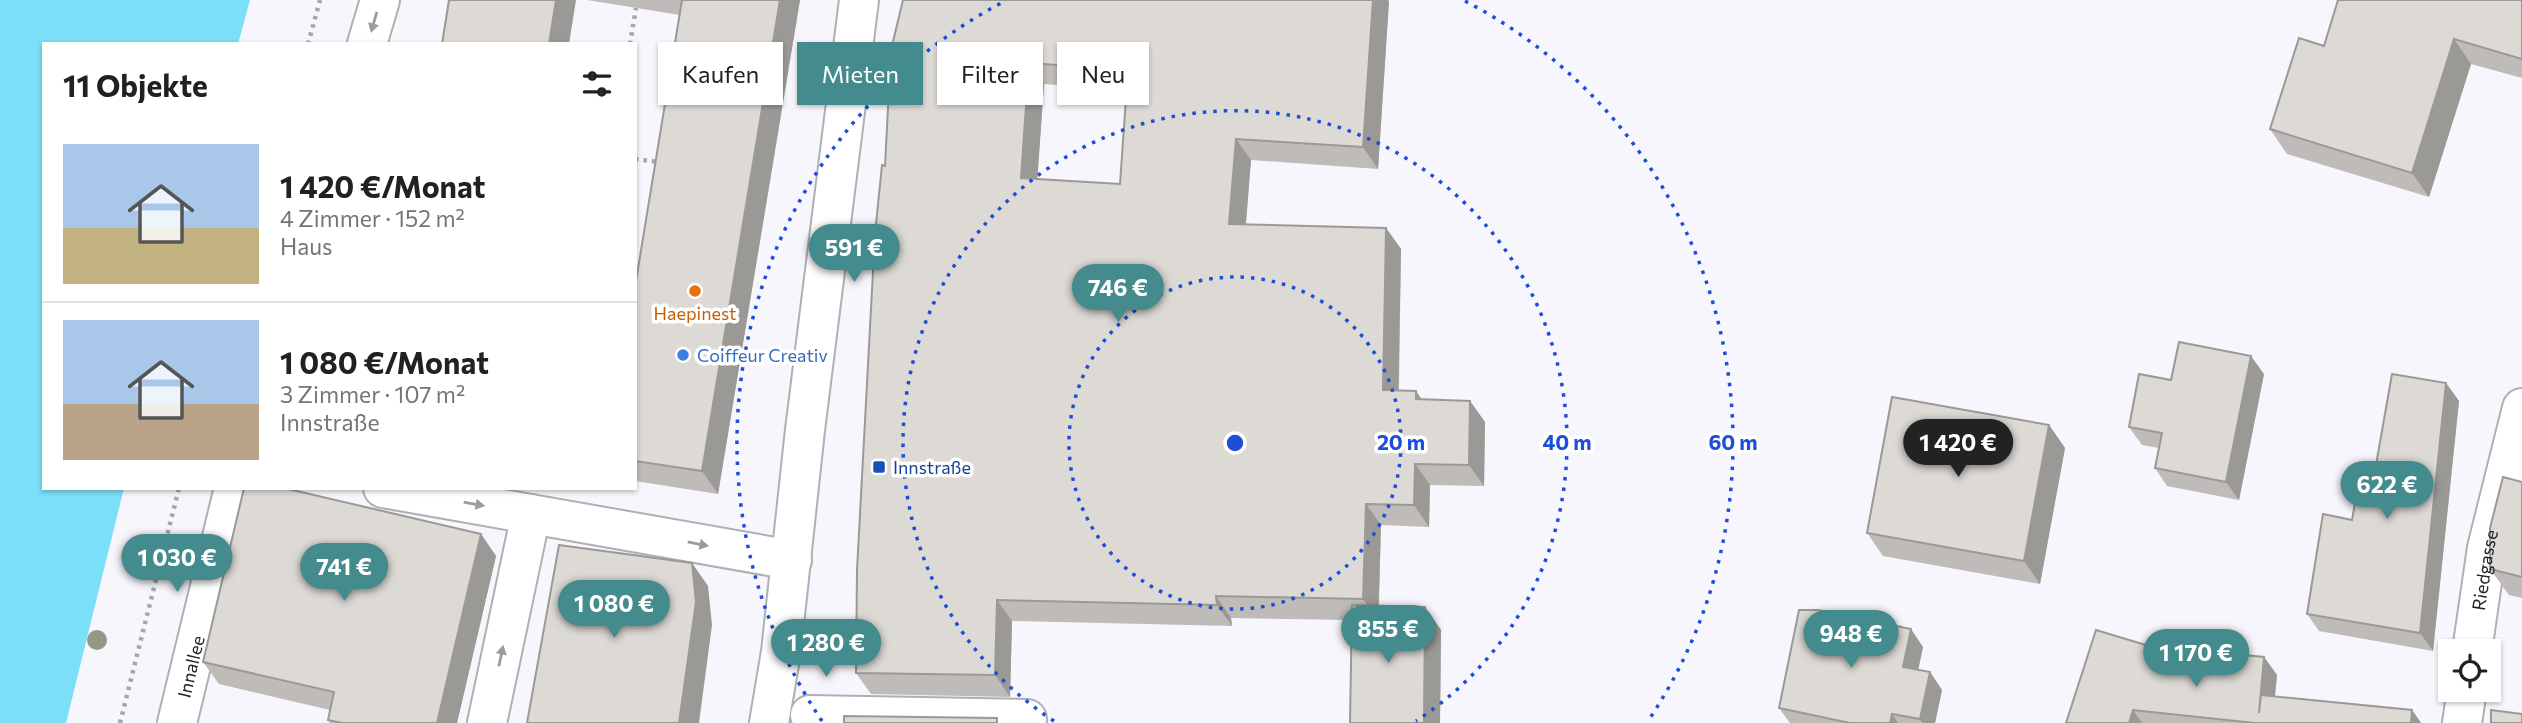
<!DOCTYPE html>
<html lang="de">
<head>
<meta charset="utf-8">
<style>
  body { margin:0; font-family:Commissioner,sans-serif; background:#f6f6f6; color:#202124; height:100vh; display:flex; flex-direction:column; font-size:26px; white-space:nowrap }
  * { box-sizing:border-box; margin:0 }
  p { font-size:23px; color:#757577 }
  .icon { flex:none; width:38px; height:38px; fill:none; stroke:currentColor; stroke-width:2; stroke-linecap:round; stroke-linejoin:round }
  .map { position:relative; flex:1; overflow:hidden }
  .sheet { position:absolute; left:42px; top:42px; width:595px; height:448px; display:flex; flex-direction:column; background:#fff; border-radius:0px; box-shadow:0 2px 5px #0004 }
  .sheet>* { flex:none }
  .top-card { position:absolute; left:658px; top:42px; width:665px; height:63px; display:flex; gap:14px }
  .tools { position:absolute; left:2438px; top:639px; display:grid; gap:14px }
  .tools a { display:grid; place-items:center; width:63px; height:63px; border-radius:0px; background:#fff; box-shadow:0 2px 5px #0004; font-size:35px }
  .price { position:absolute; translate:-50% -60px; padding:0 16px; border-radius:24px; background:#438b8c; color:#fff; font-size:23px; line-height:46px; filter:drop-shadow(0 2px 4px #0008) }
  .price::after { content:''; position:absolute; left:50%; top:42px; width:21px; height:16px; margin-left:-10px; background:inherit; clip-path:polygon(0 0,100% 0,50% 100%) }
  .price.selected { background:#222; color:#fff }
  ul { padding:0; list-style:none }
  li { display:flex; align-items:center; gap:21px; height:175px; padding:0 21px }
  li+li { border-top:2px solid #e0e0e0 }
  li span { display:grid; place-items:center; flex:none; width:196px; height:140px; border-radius:0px; color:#555 }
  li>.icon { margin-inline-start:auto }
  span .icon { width:84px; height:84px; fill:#fffc; stroke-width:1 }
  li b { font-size:30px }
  h2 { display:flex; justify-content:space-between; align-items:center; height:84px; padding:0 21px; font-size:30px }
  .tag { padding:0 24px; border-radius:0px; background:#fff; box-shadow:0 2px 5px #0004; font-size:24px; line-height:63px }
  .tag.selected { background:#438b8c; color:#fff }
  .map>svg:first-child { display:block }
  .water { fill:#7adff7 }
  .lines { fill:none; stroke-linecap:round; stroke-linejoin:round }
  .minor-casing { stroke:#afb0b4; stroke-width:42 }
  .path { stroke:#a5a5aa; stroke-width:4.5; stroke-dasharray:3.5 5; stroke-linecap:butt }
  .minor { stroke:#fff; stroke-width:38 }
  .tree { fill:#959884 }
  .wall { fill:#bebbb8; fill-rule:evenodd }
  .shaded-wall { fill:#9b9996 }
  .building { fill:#dddad6; stroke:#9b9996; stroke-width:2; fill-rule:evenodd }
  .oneway { fill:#9c9c9c }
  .ring { fill:none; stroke:#1d4ed8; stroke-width:3.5; stroke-dasharray:3.5 7 }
  .food-dot { fill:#e8710a; stroke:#fff; stroke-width:2.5 }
  .shop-dot { fill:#3f7fe0; stroke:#fff; stroke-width:2.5 }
  .transit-dot { fill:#1a4fb4; stroke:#fff; stroke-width:2.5 }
  .labels { text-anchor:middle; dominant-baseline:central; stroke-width:7; stroke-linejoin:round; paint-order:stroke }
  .food-label { font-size:18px; fill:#c56008; stroke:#fff }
  .shop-label { font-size:18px; fill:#366cbe; stroke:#fff; text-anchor:start }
  .transit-label { font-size:18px; fill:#164399; stroke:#fff; text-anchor:start }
  .street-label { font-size:18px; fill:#222224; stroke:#fff }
  .centre { fill:#1d4ed8; stroke:#fff; stroke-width:3.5 }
  .ring-label { font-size:21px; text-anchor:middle; font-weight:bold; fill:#1d4ed8; stroke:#fff; stroke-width:7; stroke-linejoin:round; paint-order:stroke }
</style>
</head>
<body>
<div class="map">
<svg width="2522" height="723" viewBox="0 0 2522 723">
  <rect width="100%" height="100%" fill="#f6f6fc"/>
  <path class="water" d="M0,0H250L238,44H44V488H124L66,723H0Z"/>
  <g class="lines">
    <g class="minor-casing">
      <g id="minor">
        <path d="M367,44L380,0"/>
        <path d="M383,488L792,560"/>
        <path id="s1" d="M2472,651L2487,548L2522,408"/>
        <path d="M810,715L1027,719"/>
        <path id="s2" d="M177,723L234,488"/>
        <path d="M487,723L531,514"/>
        <path d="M769,723L781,652L805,430L859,0"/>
        <path d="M2462,723L2467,690"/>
      </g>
    </g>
    <path class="path" d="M308,44L320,0
      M630,44L636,8
      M635,159L660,162
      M120,723L179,488"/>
    <use href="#minor" class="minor"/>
  </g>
  <circle class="tree" cx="97" cy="640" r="10"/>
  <path class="wall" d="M587,0H800L718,494L635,481V287L680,15Z
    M903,0L1389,1L1378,169L1251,160L1246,224L1386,228L1401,249L1399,391L1422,399L1470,401L1485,422L1484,486L1430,485L1429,527L1381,525L1379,606L1425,607L1441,630L1440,723H1350L1352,620L1231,618L1232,626L1012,621L1010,697L871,694L856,673L885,166ZM1044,84L1127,90L1120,184L1037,179Z
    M2522,0V78L2471,64L2429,197L2287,154L2270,129L2324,46Z
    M2264,374L2239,500L2167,486L2155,468L2159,448L2142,445L2129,427L2171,380Z
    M2446,383L2459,401L2433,651L2319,631L2307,614L2352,520L2370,499Z
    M2049,425L2065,448L2040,584L1883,556L1867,533Z
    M2522,482V598L2509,595L2490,569Z
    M481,534L496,556L457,723H330L328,720L330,710L219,684L203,662Z
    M2149,646L2264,657L2277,675L2275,696L2412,710L2421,723H2066Z
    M1923,647L1918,670L1930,672L1942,690L1935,723H1790L1779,708Z"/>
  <path class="shaded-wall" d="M556,0H576L569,44H549Z
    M780,0H800L718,494L702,471Z
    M1373,0H1388L1389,1L1378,169L1363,147Z
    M2454,39L2471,64L2429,197L2412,173Z
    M1029,63L1044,84L1036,199L1021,178Z
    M1236,139L1251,160L1244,245L1229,224Z
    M1386,228L1401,249L1398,411L1383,390Z
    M2251,356L2264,374L2239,500L2226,482Z
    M2446,383L2459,401L2433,651L2420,633Z
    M1416,391L1431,413L1416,399Z
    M1470,401L1485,422L1484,486L1469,465Z
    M2049,425L2065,448L2040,584L2024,561Z
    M1415,464L1430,485L1429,527L1414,505Z
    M1366,504L1381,525L1378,621L1363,599Z
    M481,534L496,556L457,723H437Z
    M692,563L708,586L712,625L699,723H679Z
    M1216,596L1231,618L1232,626L1217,605Z
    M997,600L1012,621L1010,697L995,675Z
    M1425,607L1441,630L1440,723H1424Z
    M1911,629L1923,647L1915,685L1903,667Z
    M2264,657L2277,675L2272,723L2259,713Z
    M1930,672L1942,690L1935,723H1922L1920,719Z
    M2133,710L2142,723H2129Z
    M2412,710L2421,723H2411Z
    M1892,714L1898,723H1890Z"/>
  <path class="building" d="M449,0H556L549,44H442Z
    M682,0H780L702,471L635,461V287Z
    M903,0H1373L1363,147L1236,139L1229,224L1386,228L1383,390L1416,391V399L1470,401L1469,465L1415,464L1414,505L1366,504L1363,599L1216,596L1217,605L997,600L995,675L856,673L857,570L875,234L882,165L885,166L891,50ZM1029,63L1128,70L1120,184L1021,178Z
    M2338,0H2522V59L2454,39L2412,173L2270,129L2299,38L2324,46Z
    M2179,342L2251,356L2226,482L2155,468L2162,433L2129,427L2139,374L2171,380Z
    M2392,374L2446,383L2420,633L2307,614L2323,514L2352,520L2356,497L2370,499Z
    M1892,397L2049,425L2024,561L1867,533Z
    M2503,477L2522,482V577L2490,569V528Z
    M244,488H284L481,534L437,723H342L328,720L334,692L203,662Z
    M559,545L692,563L696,602L679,723H527Z
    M1352,605L1425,607L1424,723H1350Z
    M1799,610H1818L1911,629L1903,667L1930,672L1920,719L1892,714L1890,723H1850L1779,708Z
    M2096,630L2149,646L2264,657L2259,713L2261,695L2412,710L2411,723H2255L2133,710L2129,723H2066Z
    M2491,710L2522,714V723H2491Z
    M844,716L997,718V723H844Z"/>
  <defs><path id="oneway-solid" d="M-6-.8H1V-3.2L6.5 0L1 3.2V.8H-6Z" transform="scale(1.75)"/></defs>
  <g class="oneway">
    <use href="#oneway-solid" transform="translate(374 22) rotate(106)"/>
    <use href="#oneway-solid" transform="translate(474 504) rotate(10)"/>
    <use href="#oneway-solid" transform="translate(698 544) rotate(11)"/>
    <use href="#oneway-solid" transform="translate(501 656) rotate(-78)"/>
  </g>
  <g class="ring">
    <circle cx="1235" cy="443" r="166"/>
    <path d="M1054 721A332 332 0 1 1 1416 721"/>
    <path d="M822 721A498 498 0 0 1 1005 1M1465 1A498 498 0 0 1 1648 721"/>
  </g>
  <circle class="food-dot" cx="695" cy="291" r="7"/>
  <circle class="shop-dot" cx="683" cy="355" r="7"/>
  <rect class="transit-dot" x="872" y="460" width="14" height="14" rx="3.5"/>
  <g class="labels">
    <g class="food-label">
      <text x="695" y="313">Haepinest</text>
    </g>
    <g class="shop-label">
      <text x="697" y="355">Coiffeur Creativ</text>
    </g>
    <g class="transit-label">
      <text x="893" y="467">Innstraße</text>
    </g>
    <g class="street-label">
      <text stroke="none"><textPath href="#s1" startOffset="82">Riedgasse</textPath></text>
      <text stroke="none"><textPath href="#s2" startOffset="58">Innallee</textPath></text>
    </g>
  </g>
  <circle cx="1235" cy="443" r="10" class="centre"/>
  <g class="ring-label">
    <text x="1401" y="450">20 m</text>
    <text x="1567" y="450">40 m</text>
    <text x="1733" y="450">60 m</text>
  </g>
</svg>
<div class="tools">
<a><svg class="icon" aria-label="locate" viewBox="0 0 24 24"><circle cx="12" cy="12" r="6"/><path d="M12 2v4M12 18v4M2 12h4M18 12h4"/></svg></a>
</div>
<b class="price" style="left:854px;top:284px">591 €</b>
<b class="price" style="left:1118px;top:324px">746 €</b>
<b class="price selected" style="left:1958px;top:479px">1 420 €</b>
<b class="price" style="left:2387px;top:521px">622 €</b>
<b class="price" style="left:177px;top:594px">1 030 €</b>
<b class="price" style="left:344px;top:603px">741 €</b>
<b class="price" style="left:614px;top:640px">1 080 €</b>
<b class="price" style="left:1388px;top:665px">855 €</b>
<b class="price" style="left:1851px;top:670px">948 €</b>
<b class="price" style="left:826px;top:679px">1 280 €</b>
<b class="price" style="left:2196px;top:689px">1 170 €</b>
<div class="top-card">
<a class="tag">Kaufen</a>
<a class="tag selected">Mieten</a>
<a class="tag">Filter</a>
<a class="tag">Neu</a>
</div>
<section class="sheet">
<h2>11 Objekte<svg class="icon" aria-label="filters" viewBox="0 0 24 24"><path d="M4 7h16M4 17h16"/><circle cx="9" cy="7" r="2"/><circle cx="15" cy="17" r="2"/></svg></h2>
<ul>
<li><span style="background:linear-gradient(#a9c7e8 60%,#c2b280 0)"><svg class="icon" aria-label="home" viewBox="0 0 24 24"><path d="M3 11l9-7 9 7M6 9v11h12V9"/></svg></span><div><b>1 420 €/Monat</b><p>4 Zimmer · 152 m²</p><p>Haus</p></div></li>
<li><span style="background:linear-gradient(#a9c7e8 60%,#b9a48a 0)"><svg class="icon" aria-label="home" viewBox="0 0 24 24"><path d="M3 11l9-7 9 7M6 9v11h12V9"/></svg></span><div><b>1 080 €/Monat</b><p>3 Zimmer · 107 m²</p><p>Innstraße</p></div></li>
</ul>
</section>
</div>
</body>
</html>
